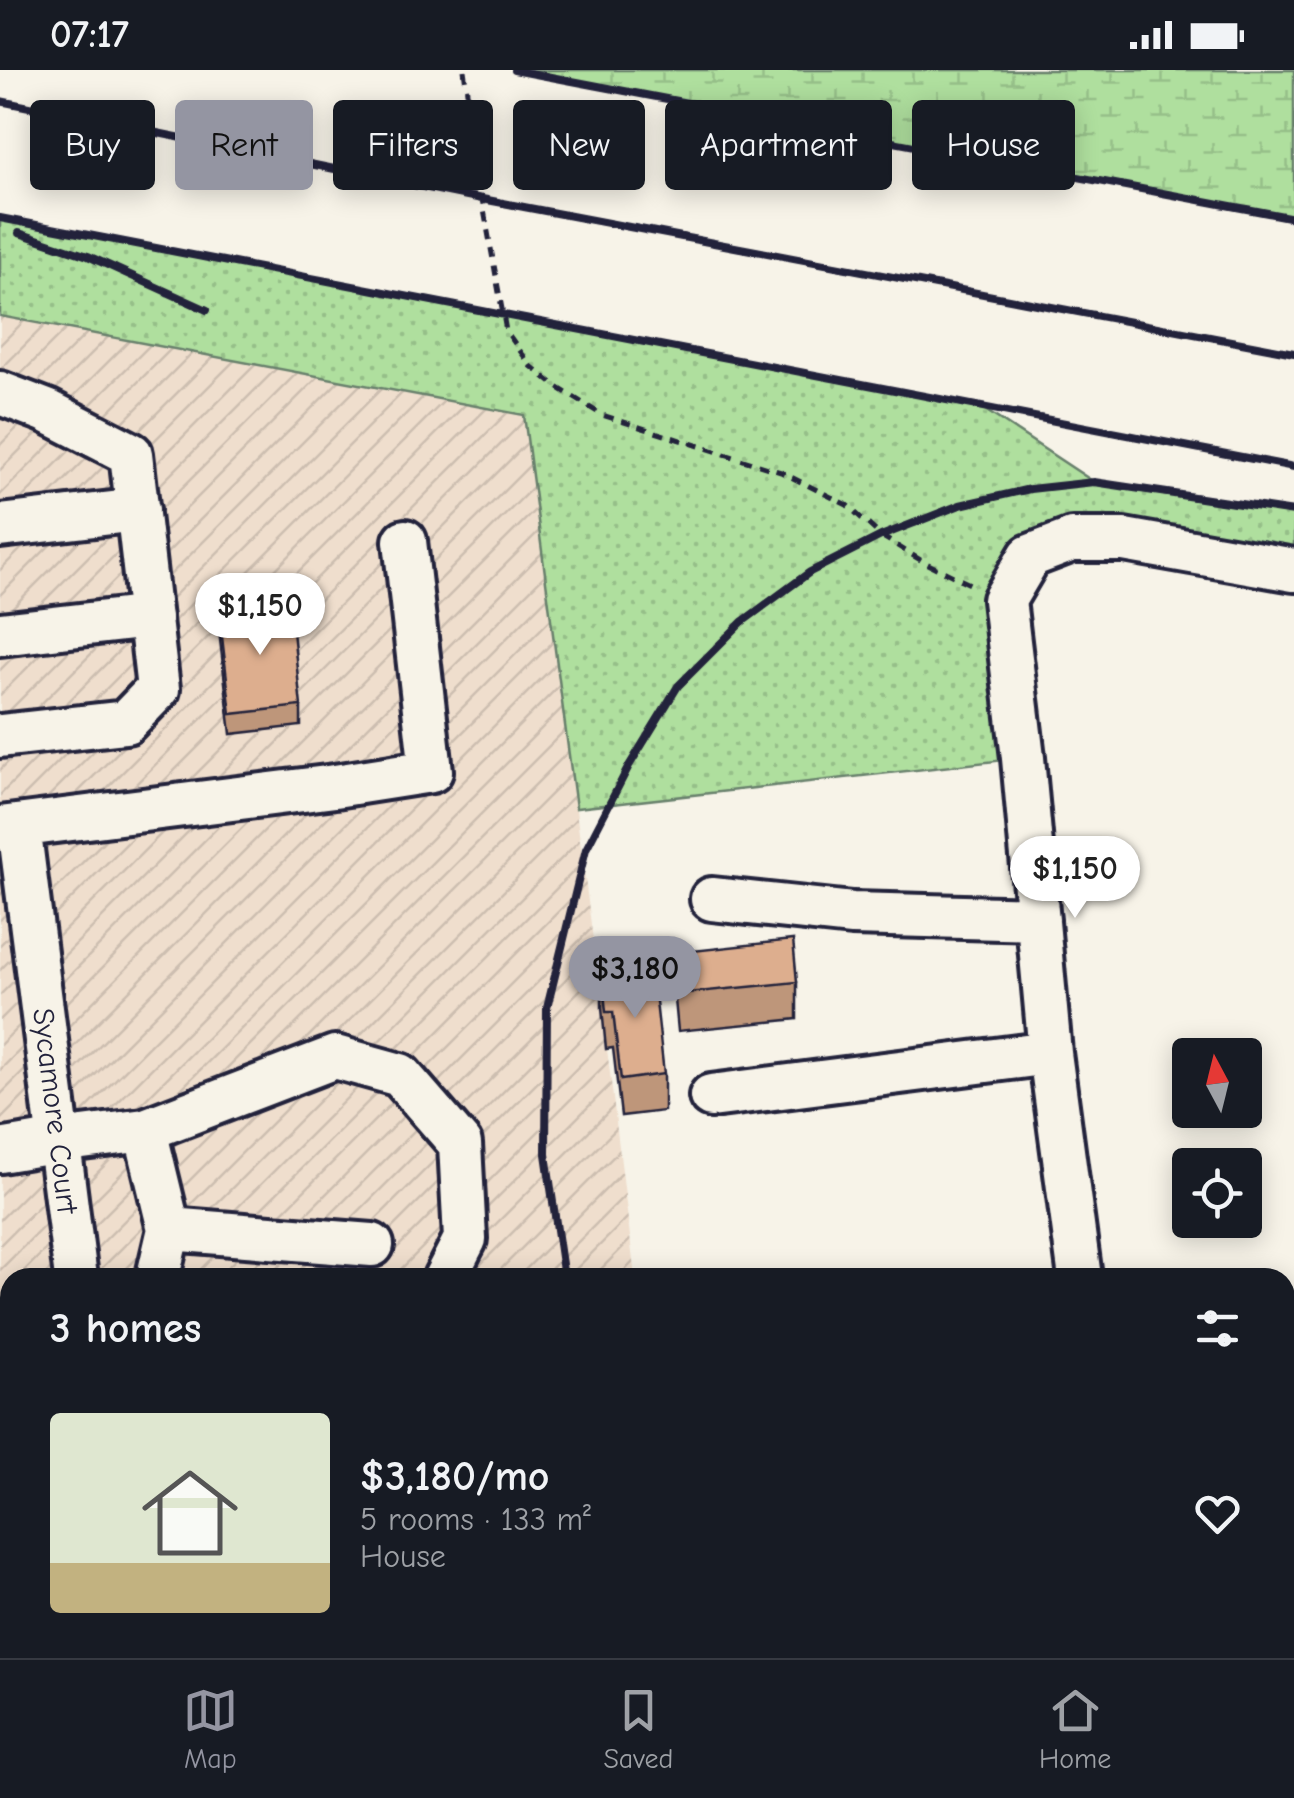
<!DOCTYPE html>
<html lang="en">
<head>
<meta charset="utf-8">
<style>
  body { margin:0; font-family:"Comic Neue",sans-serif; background:#242831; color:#f1f3f6; height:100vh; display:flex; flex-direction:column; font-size:38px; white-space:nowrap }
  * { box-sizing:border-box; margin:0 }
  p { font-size:32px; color:#9ea1a6 }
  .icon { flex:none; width:55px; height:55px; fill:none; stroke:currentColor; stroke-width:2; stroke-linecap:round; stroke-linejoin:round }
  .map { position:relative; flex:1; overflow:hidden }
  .panel { position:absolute; left:0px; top:1198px; width:1295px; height:392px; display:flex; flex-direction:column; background:#171b24; border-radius:30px 30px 0 0; box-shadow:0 5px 25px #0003 }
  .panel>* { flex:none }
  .banner { position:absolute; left:30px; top:30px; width:1235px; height:90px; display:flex; gap:20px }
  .needle { width:65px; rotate:353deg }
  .tools { position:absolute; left:1172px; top:968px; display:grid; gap:20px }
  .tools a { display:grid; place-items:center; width:90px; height:90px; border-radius:10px; background:#171b24; box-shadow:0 5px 25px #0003; font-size:50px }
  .price { position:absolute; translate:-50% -85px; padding:0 22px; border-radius:35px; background:#fff; color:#222; font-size:32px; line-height:65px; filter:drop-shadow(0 2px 5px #0008) }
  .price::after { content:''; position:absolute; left:50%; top:60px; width:30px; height:22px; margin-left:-15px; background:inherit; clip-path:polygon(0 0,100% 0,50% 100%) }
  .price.current { background:#9495a2; color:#111 }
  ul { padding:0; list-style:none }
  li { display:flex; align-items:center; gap:30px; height:250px; padding:0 50px }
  li span { display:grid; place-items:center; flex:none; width:280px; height:200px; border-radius:10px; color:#555 }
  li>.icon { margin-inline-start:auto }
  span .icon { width:120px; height:120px; fill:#fffc; stroke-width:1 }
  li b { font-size:42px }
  h2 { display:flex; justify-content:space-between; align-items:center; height:120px; padding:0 50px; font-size:42px }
  .chip { padding:0 35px; border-radius:10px; background:#171b24; box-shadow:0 5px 25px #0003; font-size:35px; line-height:90px }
  .chip.current { background:#9495a2; color:#111 }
  .status { display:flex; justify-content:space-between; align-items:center; height:70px; padding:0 50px; background:#171b24; direction:ltr }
  .status svg { height:28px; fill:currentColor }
  .tab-bar { display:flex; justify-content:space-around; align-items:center; height:140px; border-top:2px solid #363941; background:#171b24; font-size:28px; color:#9ea1a6 }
  .tab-bar a { display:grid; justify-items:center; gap:5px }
  .tab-bar .current { color:#9495a2 }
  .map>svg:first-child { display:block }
  .industrial { fill:url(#industrial-furrows) }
  .grass { fill:url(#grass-dots); stroke:#68806c; stroke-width:2.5 }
  .wetland { fill:url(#wetland-marsh); stroke:#68806c; stroke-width:2.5 }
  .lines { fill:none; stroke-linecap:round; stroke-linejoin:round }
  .minor-casing { stroke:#22223b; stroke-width:50 }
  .path { stroke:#22223b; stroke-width:5; stroke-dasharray:10 8; stroke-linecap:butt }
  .minor { stroke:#f7f3e8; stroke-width:42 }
  .rail { stroke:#22223b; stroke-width:8 }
  .wall { fill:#be967a; stroke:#22223b; stroke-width:2.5 }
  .building { fill:#ddae8e; stroke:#22223b; stroke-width:2.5 }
  .labels { text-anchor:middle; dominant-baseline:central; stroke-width:8; stroke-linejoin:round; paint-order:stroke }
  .street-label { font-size:30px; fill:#22223b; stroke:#f7f3e8 }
</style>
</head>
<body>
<div class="status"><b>07:17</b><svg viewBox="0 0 49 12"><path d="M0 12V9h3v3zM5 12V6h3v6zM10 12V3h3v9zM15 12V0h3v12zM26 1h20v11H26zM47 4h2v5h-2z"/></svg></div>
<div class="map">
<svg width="1294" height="1588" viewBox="0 0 1294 1588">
  <defs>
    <pattern id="industrial-furrows" width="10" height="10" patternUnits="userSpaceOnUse" patternTransform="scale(2.5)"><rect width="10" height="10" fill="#efdecd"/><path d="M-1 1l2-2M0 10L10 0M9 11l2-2" fill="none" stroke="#cdbeb1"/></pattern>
    <pattern id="grass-dots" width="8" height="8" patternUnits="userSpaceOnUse" patternTransform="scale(2.5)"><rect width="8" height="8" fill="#afdf9e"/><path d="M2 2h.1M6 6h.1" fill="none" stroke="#96bf89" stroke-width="1.8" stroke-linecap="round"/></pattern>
    <pattern id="wetland-marsh" width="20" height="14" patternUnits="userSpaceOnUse" patternTransform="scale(2.5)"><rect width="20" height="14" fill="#afdf9e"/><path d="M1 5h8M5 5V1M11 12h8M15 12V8" fill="none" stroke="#96bf89"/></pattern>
  </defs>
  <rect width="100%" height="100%" fill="#f7f3e8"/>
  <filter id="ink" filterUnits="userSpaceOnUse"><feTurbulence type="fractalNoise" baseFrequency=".01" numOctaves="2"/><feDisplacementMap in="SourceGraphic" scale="20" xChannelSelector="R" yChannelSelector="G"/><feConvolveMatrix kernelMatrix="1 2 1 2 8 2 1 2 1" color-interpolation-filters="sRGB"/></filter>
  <g filter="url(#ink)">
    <path class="industrial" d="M0,246L524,344L602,938L635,1207L10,1208V1580H680L681,1588H0Z"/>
    <path class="grass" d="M0,148L979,336L1094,412L1294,442V500L1072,470L1004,530L1023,688L576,738L524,345L0,246Z"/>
    <path class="wetland" d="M523,0H1294V147Z"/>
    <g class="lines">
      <g class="minor-casing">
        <path id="minor" d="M0,323L47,341L131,384L158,619L126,652L0,666
          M0,456L138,440
          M0,564L150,547
          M19,756L76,1208
          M0,758L335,716L431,701L405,471
          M712,829L852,844L1038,849
          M711,1026L1050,983
          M145,1060L169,1159L159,1202L160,1208
          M0,1081L59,1071L145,1060L335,987L400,1005L460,1074L465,1169L445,1208
          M169,1159L372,1175
          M1080,1208L1050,983L1023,688L1004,530L1030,486L1072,470H1124L1294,500
          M1285,1364L1294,1362
          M122,1580L123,1588
          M1124,1580L1125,1588"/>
      </g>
      <path class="path" d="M464,0L482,129L506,261L531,296L557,317L602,345L781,402L847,435L881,466L922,491L974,516"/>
      <use href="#minor" class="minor"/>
      <path class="rail" d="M514,0L1294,148
        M0,31L482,129L1294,283
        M0,148L1294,397
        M19,163L88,186L207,240
        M564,1208L546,1084L547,938L586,779L629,696L678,616L742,552L810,502L881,466L960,435L1030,419L1094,412L1294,442
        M615,1580L616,1588
        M453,1588L461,1580"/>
    </g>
    <path class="wall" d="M219,541L301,636V656L231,664L219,561Z
      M674,883L797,912V949L678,961L674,919Z
      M602,901L664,1004V1041L621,1046L613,978L606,979L602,938Z
      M978,1580H1058V1588H979Z"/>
    <path class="building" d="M290,533L301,636L231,644L219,541Z
      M793,870L797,912L678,924L674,883Z
      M652,895L664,1004L621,1010L613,942H606L602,901Z
      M236,1580H314V1588H235Z
      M982,1580H1023L983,1585Z"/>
  </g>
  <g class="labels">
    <g class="street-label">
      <text transform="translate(55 1041) rotate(83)">Sycamore Court</text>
    </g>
  </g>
</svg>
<div class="tools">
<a><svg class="needle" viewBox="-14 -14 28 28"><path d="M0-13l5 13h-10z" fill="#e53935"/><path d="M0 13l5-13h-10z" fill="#9ea1a6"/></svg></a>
<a><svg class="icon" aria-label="locate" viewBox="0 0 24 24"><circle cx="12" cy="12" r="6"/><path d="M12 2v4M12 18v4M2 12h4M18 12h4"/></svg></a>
</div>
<b class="price" style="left:260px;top:588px">$1,150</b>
<b class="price" style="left:1075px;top:851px">$1,150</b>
<b class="price current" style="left:635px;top:951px">$3,180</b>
<div class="banner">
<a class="chip">Buy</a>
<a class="chip current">Rent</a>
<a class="chip">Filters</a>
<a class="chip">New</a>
<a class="chip">Apartment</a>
<a class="chip">House</a>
</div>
<section class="panel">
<h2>3 homes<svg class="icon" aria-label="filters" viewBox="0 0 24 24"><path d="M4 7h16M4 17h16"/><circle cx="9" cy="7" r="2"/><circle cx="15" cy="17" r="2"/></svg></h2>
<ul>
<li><span style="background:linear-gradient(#dfe7d0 75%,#c2b280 0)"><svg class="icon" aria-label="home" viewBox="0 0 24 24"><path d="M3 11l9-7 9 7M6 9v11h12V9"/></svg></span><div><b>$3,180/mo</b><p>5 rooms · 133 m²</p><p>House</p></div><svg class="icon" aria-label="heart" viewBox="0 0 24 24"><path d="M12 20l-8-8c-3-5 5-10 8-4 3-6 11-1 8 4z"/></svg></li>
</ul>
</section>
</div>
<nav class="tab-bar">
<a class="current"><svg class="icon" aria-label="map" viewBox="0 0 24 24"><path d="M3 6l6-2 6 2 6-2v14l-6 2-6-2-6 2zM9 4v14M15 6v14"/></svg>Map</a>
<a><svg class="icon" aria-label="saved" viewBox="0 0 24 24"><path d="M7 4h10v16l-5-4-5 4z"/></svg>Saved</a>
<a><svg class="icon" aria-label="home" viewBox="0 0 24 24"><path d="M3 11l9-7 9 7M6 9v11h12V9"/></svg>Home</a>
</nav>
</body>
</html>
